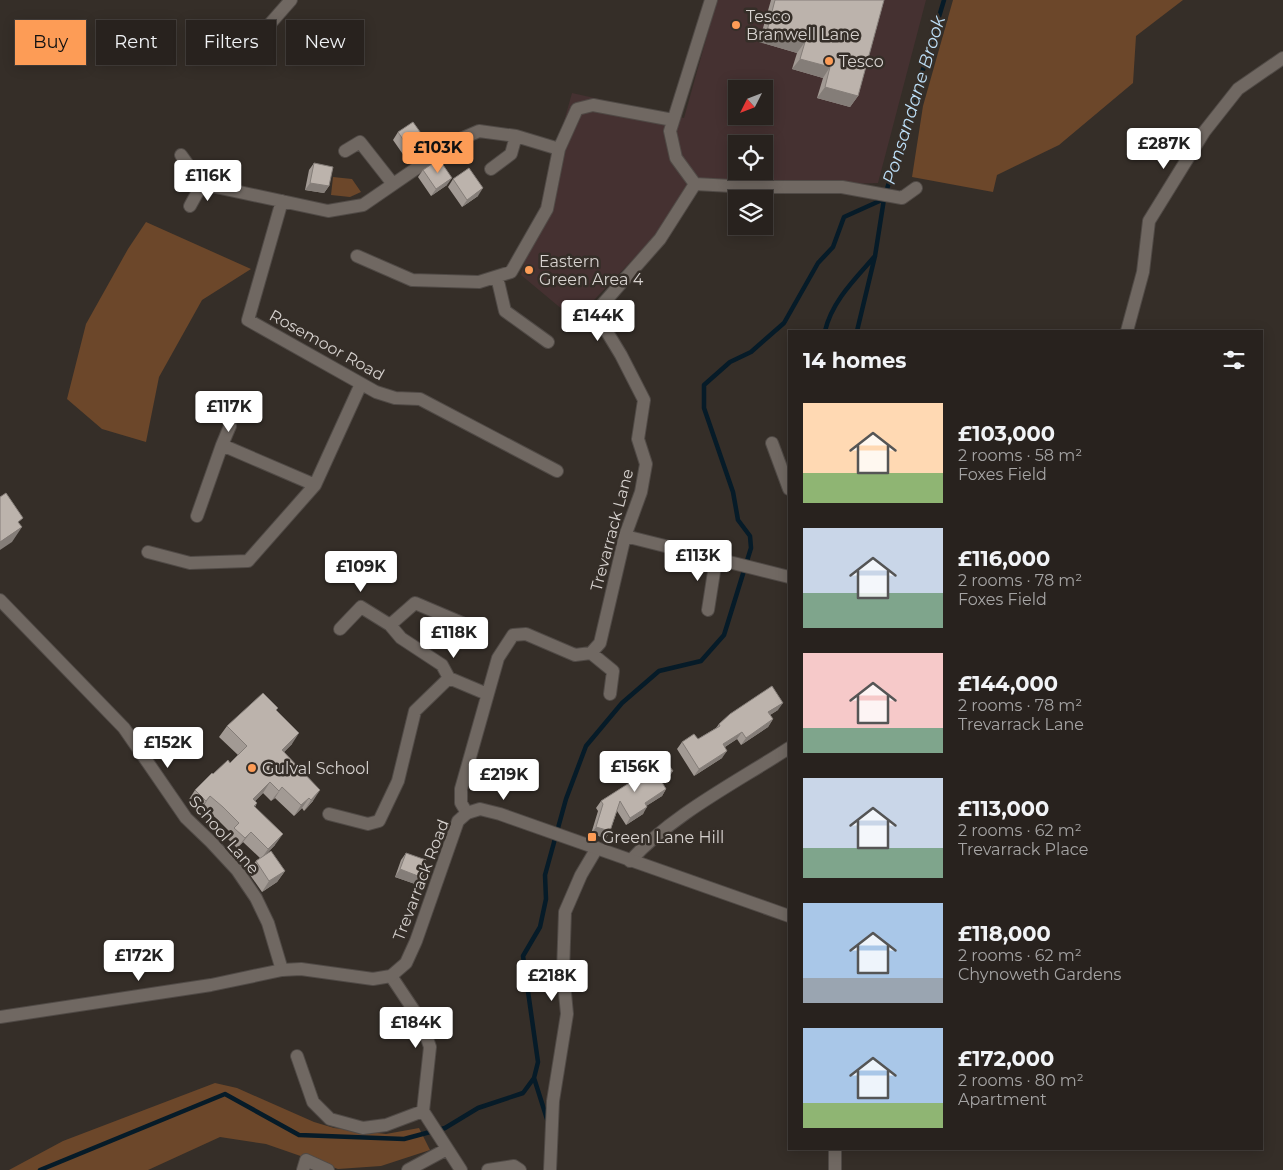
<!DOCTYPE html>
<html lang="en">
<head>
<meta charset="utf-8">
<style>
  body { margin:0; font-family:Montserrat,sans-serif; background:#342f2b; color:#f1f3f6; height:100vh; display:flex; flex-direction:column; font-size:19px; white-space:nowrap }
  * { box-sizing:border-box; margin:0 }
  p { font-size:16px; color:#a5a4a4 }
  .icon { flex:none; width:28px; height:28px; fill:none; stroke:currentColor; stroke-width:2; stroke-linecap:round; stroke-linejoin:round }
  .map { position:relative; flex:1; overflow:hidden }
  .side { position:absolute; left:788px; top:330px; width:475px; height:820px; display:flex; flex-direction:column; background:#28221e; border-radius:0px; box-shadow:0 2px 12px #0003,0 0 0 1px #443f3c }
  .side>* { flex:none }
  .top-card { position:absolute; left:15px; top:20px; width:475px; height:45px; display:flex; gap:10px }
  .needle { width:32px; rotate:228deg }
  .buttons { position:absolute; left:728px; top:80px; display:grid; gap:10px }
  .buttons a { display:grid; place-items:center; width:45px; height:45px; border-radius:0px; background:#28221e; box-shadow:0 2px 12px #0003,0 0 0 1px #443f3c; font-size:25px }
  .price { position:absolute; translate:-50% -42px; padding:0 11px; border-radius:5px; background:#fff; color:#222; font-size:16px; line-height:32px; filter:drop-shadow(0 1px 2px #0008) }
  .price::after { content:''; position:absolute; left:50%; top:30px; width:15px; height:11px; margin-left:-8px; background:inherit; clip-path:polygon(0 0,100% 0,50% 100%) }
  .price.active { background:#fd9c56; color:#111 }
  ul { padding:0; list-style:none }
  li { display:flex; align-items:center; gap:15px; height:125px; padding:0 15px }
  li span { display:grid; place-items:center; flex:none; width:140px; height:100px; border-radius:0px; color:#555 }
  li>.icon { margin-inline-start:auto }
  span .icon { width:60px; height:60px; fill:#fffc; stroke-width:1 }
  li b { font-size:21px }
  h2 { display:flex; justify-content:space-between; align-items:center; height:60px; padding:0 15px; font-size:21px }
  .chip { padding:0 18px; border-radius:0px; background:#28221e; box-shadow:0 2px 12px #0003,0 0 0 1px #443f3c; font-size:18px; line-height:45px }
  .chip.active { background:#fd9c56; color:#111 }
  .map>svg:first-child { display:block }
  .commercial { fill:#453131; fill-rule:evenodd }
  .green { fill:#6c472a }
  .lines { fill:none; stroke-linecap:round; stroke-linejoin:round }
  .stream { stroke:#061b28; stroke-width:4.5 }
  .minor-casing { stroke:#504a46; stroke-width:14 }
  .tertiary-casing { stroke:#504a46; stroke-width:14 }
  .secondary-casing { stroke:#504a46; stroke-width:14 }
  .minor { stroke:#706862; stroke-width:12 }
  .tertiary { stroke:#706862; stroke-width:12 }
  .secondary { stroke:#706862; stroke-width:12 }
  .wall { fill:#a29a94 }
  .shaded-wall { fill:#847d78 }
  .building { fill:#bcb3ac; stroke:#847d78 }
  .poi-dot { fill:#fd9c56; stroke:#352e28; stroke-width:2 }
  .labels { text-anchor:middle; dominant-baseline:central; stroke-width:5; stroke-linejoin:round; paint-order:stroke }
  .poi-label { font-size:16px; fill:#d6d1ce; stroke:#352e28; text-anchor:start }
  .street-label { font-size:16px; fill:#d6d1ce; stroke:#352e28 }
  .water-label { font-size:18px; font-style:italic; fill:#bcdef7; stroke:#352e28 }
</style>
</head>
<body>
<div class="map">
<svg width="1283" height="1170" viewBox="0 0 1283 1170">
  <rect width="100%" height="100%" fill="#352e28"/>
  <path class="commercial" d="M717,0H926L878,183L700,189L575,320L521,275L572,93L684,118ZM736,89H764V116H736ZM736,144H764V171H736Z"/>
  <path class="green" d="M953,0H1183L1136,36L1133,83L1059,145L997,175L993,192L912,177L923,106Z
    M333,177L352,179L361,192L350,197L331,195Z
    M146,222L251,269L202,300L159,377L146,442L102,429L67,399L86,324L128,249Z
    M215,1083L237,1088L314,1122L334,1128L386,1134L419,1128L430,1150L381,1166L338,1169L266,1144L220,1137L148,1170H9L63,1141Z"/>
  <g class="lines">
    <path class="stream" d="M825,331C832,301 855,279 875,256
      M857,331L875,256L884,199L944,0
      M534,1078L547,1119
      M40,1170L225,1094L299,1135L404,1139L445,1128L478,1108L523,1093L534,1078L538,1062L523,956L540,927L546,899L545,875L566,799L586,746L622,703L659,671L701,661L724,635L751,548L750,536L738,520L733,492L704,408V385L730,362L751,352L784,323L818,263L833,247L844,217L884,199"/>
    <g class="minor-casing">
      <path id="minor" d="M269,25L291,0
        M345,151L360,142L393,184
        M181,155L202,184L328,211L363,205L456,141L479,131L516,136L559,149
        M491,169L511,154L516,136
        M695,184L750,187H842L902,198L916,188
        M695,184L676,158L670,131L711,0
        M282,201L248,320L376,392L395,398L420,399L557,471
        M190,206L202,184
        M357,256L412,280L479,282L511,272L547,209L559,149L577,109L593,105L673,120
        M497,277L505,311L548,342
        M772,443L789,489
        M222,445L230,426
        M197,516L222,445L315,485
        M625,536L789,577
        M148,552L190,563L248,561L315,485L361,384
        M0,600L124,728L186,818L211,842L237,870L256,898L268,923L282,970
        M708,610L716,559
        M390,625L415,603L462,623
        M340,629L361,607L390,625L401,638L442,665L449,678L487,694
        M591,653L613,671L610,694
        M467,813L461,803V789L498,658L513,635L526,634L575,655L591,653L600,643L625,536L641,492L646,464L638,439L644,400L621,355L601,322V306L660,239L695,184
        M329,814L368,824L379,821L398,781L415,711L449,678
        M630,861C673,814 735,783 789,748
        M391,976L421,1021L430,1047L423,1111L461,1170
        M297,1056L313,1102L330,1119L363,1128L386,1125L423,1111
        M303,1170L306,1160L328,1170
        M408,1170L447,1149
        M488,1170L514,1166L520,1170
        M550,1170L553,1101L567,1014L563,972L565,912L581,875L597,848"/>
    </g>
    <g class="tertiary-casing">
      <path id="tertiary" d="M835,1170V1149"/>
    </g>
    <g class="secondary-casing">
      <path id="secondary" d="M1127,331L1143,272L1149,221L1204,132L1238,89L1283,58
        M0,1017L211,985L282,970L301,969L373,979L391,976L406,963L416,941L458,821L467,813L480,809L500,814L789,916"/>
    </g>
    <use href="#minor" class="minor"/>
    <use href="#tertiary" class="tertiary"/>
    <use href="#secondary" class="secondary"/>
  </g>
  <path class="wall" d="M771,0H884L858,96L850,107L817,98L823,78L792,69L797,53L759,42Z
    M398,132L430,146L425,153L409,163L393,140Z
    M314,163L329,186L324,193L305,190L309,170Z
    M423,170L447,185L431,196L418,177Z
    M453,179L478,196L462,207L448,187Z
    M778,710L770,715L773,719L768,727L741,745L737,739L725,747L722,758L694,776L677,749L682,742L698,739L716,728L719,724Z
    M277,711L292,744L284,752L313,801L304,811L302,808L294,816L275,798L271,801L263,793L255,801L257,803L255,807L275,845L266,854L285,871L277,882L262,892L248,872L256,861L260,858L243,842L237,848L227,838L231,833L216,818L203,807L198,811L188,801L195,790L213,774L230,763L238,755L219,737L227,726Z
    M642,769L673,771L668,778L662,782L666,789L662,796L646,806L643,814L626,825L617,811L610,831L606,838L591,834L598,811L596,808L601,801L639,777L637,775Z
    M406,853L418,885L395,877L401,860Z"/>
  <path class="shaded-wall" d="M767,31L805,42L797,53L759,42Z
    M800,59L830,67L823,78L792,69Z
    M825,87L858,96L850,107L817,98Z
    M430,146L425,153L409,163L414,156Z
    M452,178L447,185L431,196L436,189Z
    M310,183L329,186L324,193L305,190Z
    M483,188L478,196L462,207L467,200Z
    M22,527L12,542L0,550V542Z
    M783,703L778,710L763,719L768,712Z
    M773,719L768,727L741,745L746,738Z
    M742,732L737,739L718,751L723,744Z
    M299,733L292,744L275,761L282,750Z
    M727,751L722,758L694,776L699,769Z
    M673,771L668,778L655,786L660,779Z
    M270,782L263,793L246,810L253,799Z
    M282,787L275,798L271,801L279,791Z
    M666,789L662,796L640,810L645,803Z
    M320,790L313,801L304,811L311,800Z
    M210,796L203,807L198,811Z
    M309,798L302,808L294,816L301,805Z
    M647,807L643,814L626,825L630,818Z
    M596,827L610,831L606,838L591,834Z
    M251,832L243,842L237,848L245,838Z
    M283,834L275,845L261,859L268,849Z
    M400,869L423,878L418,885L395,877Z
    M285,871L277,882L262,892L269,881Z"/>
  <path class="building" d="M775,0H884L858,96L825,87L830,67L800,59L805,42L767,31Z
    M413,122L430,146L414,156L398,132Z
    M439,159L452,178L436,189L423,170Z
    M314,163L333,167L329,186L310,183Z
    M469,168L483,188L467,200L453,179Z
    M6,493L23,518L18,522L22,527L0,542V497Z
    M772,686L783,703L768,712L773,719L746,738L742,732L723,744L727,751L699,769L682,742L694,734L698,739L720,726L719,724L730,714Z
    M263,693L278,708L276,710L299,733L282,750L320,790L311,800L309,798L301,805L282,787L279,791L270,782L253,799L257,803L254,806L283,834L268,849L251,832L245,838L234,828L239,823L223,807L210,796L206,801L195,790L212,773L213,774L228,760L230,763L247,746L227,726Z
    M662,755L673,771L660,779L666,789L645,803L647,807L630,818L620,801L610,831L596,827L603,804L601,801L645,773L642,769Z
    M271,851L285,871L269,881L256,861Z
    M406,853L426,860L424,864L428,865L423,878L400,869Z"/>
  <g class="poi-dot">
    <circle cx="736" cy="25" r="5"/>
    <circle cx="829" cy="61" r="5"/>
    <circle cx="529" cy="270" r="5"/>
    <circle cx="252" cy="768" r="5"/>
    <rect x="587" y="832" width="10" height="10" rx="2.5"/>
  </g>
  <g class="labels">
    <g class="poi-label">
      <text x="746" y="16">Tesco<tspan x="746" dy="18">Branwell Lane</tspan></text>
      <text x="839" y="61">Tesco</text>
      <text x="539" y="261">Eastern<tspan x="539" dy="18">Green Area 4</tspan></text>
      <text x="262" y="768">Gulval School</text>
      <text x="602" y="837">Green Lane Hill</text>
    </g>
    <g class="street-label">
      <text transform="translate(327 345) rotate(29)">Rosemoor Road</text>
      <text transform="translate(612 530) rotate(-75)">Trevarrack Lane</text>
      <text transform="translate(224 835) rotate(49)">School Lane</text>
      <text transform="translate(421 880) rotate(-69)">Trevarrack Road</text>
    </g>
    <g class="water-label">
      <text transform="translate(914 100) rotate(-73)">Ponsandane Brook</text>
    </g>
  </g>
</svg>
<div class="buttons">
<a><svg class="needle" viewBox="-14 -14 28 28"><path d="M0-13l5 13h-10z" fill="#e53935"/><path d="M0 13l5-13h-10z" fill="#a5a4a4"/></svg></a>
<a><svg class="icon" aria-label="locate" viewBox="0 0 24 24"><circle cx="12" cy="12" r="6"/><path d="M12 2v4M12 18v4M2 12h4M18 12h4"/></svg></a>
<a><svg class="icon" aria-label="layers" viewBox="0 0 24 24"><path d="M12 4l9 5-9 5-9-5zM3 14l9 5 9-5"/></svg></a>
</div>
<b class="price" style="left:1164px;top:170px">£287K</b>
<b class="price active" style="left:438px;top:174px">£103K</b>
<b class="price" style="left:208px;top:202px">£116K</b>
<b class="price" style="left:598px;top:342px">£144K</b>
<b class="price" style="left:229px;top:433px">£117K</b>
<b class="price" style="left:698px;top:582px">£113K</b>
<b class="price" style="left:361px;top:593px">£109K</b>
<b class="price" style="left:454px;top:659px">£118K</b>
<b class="price" style="left:168px;top:769px">£152K</b>
<b class="price" style="left:635px;top:793px">£156K</b>
<b class="price" style="left:504px;top:801px">£219K</b>
<b class="price" style="left:139px;top:982px">£172K</b>
<b class="price" style="left:552px;top:1002px">£218K</b>
<b class="price" style="left:416px;top:1049px">£184K</b>
<div class="top-card">
<a class="chip active">Buy</a>
<a class="chip">Rent</a>
<a class="chip">Filters</a>
<a class="chip">New</a>
</div>
<section class="side">
<h2>14 homes<svg class="icon" aria-label="filters" viewBox="0 0 24 24"><path d="M4 7h16M4 17h16"/><circle cx="9" cy="7" r="2"/><circle cx="15" cy="17" r="2"/></svg></h2>
<ul>
<li><span style="background:linear-gradient(#ffd9b3 70%,#8fb573 0)"><svg class="icon" aria-label="home" viewBox="0 0 24 24"><path d="M3 11l9-7 9 7M6 9v11h12V9"/></svg></span><div><b>£103,000</b><p>2 rooms · 58 m²</p><p>Foxes Field</p></div></li>
<li><span style="background:linear-gradient(#c9d6e8 65%,#7fa58c 0)"><svg class="icon" aria-label="home" viewBox="0 0 24 24"><path d="M3 11l9-7 9 7M6 9v11h12V9"/></svg></span><div><b>£116,000</b><p>2 rooms · 78 m²</p><p>Foxes Field</p></div></li>
<li><span style="background:linear-gradient(#f6c9c9 75%,#7fa58c 0)"><svg class="icon" aria-label="home" viewBox="0 0 24 24"><path d="M3 11l9-7 9 7M6 9v11h12V9"/></svg></span><div><b>£144,000</b><p>2 rooms · 78 m²</p><p>Trevarrack Lane</p></div></li>
<li><span style="background:linear-gradient(#c9d6e8 70%,#7fa58c 0)"><svg class="icon" aria-label="home" viewBox="0 0 24 24"><path d="M3 11l9-7 9 7M6 9v11h12V9"/></svg></span><div><b>£113,000</b><p>2 rooms · 62 m²</p><p>Trevarrack Place</p></div></li>
<li><span style="background:linear-gradient(#a9c7e8 75%,#9aa5b1 0)"><svg class="icon" aria-label="home" viewBox="0 0 24 24"><path d="M3 11l9-7 9 7M6 9v11h12V9"/></svg></span><div><b>£118,000</b><p>2 rooms · 62 m²</p><p>Chynoweth Gardens</p></div></li>
<li><span style="background:linear-gradient(#a9c7e8 75%,#8fb573 0)"><svg class="icon" aria-label="home" viewBox="0 0 24 24"><path d="M3 11l9-7 9 7M6 9v11h12V9"/></svg></span><div><b>£172,000</b><p>2 rooms · 80 m²</p><p>Apartment</p></div></li>
</ul>
</section>
</div>
</body>
</html>
